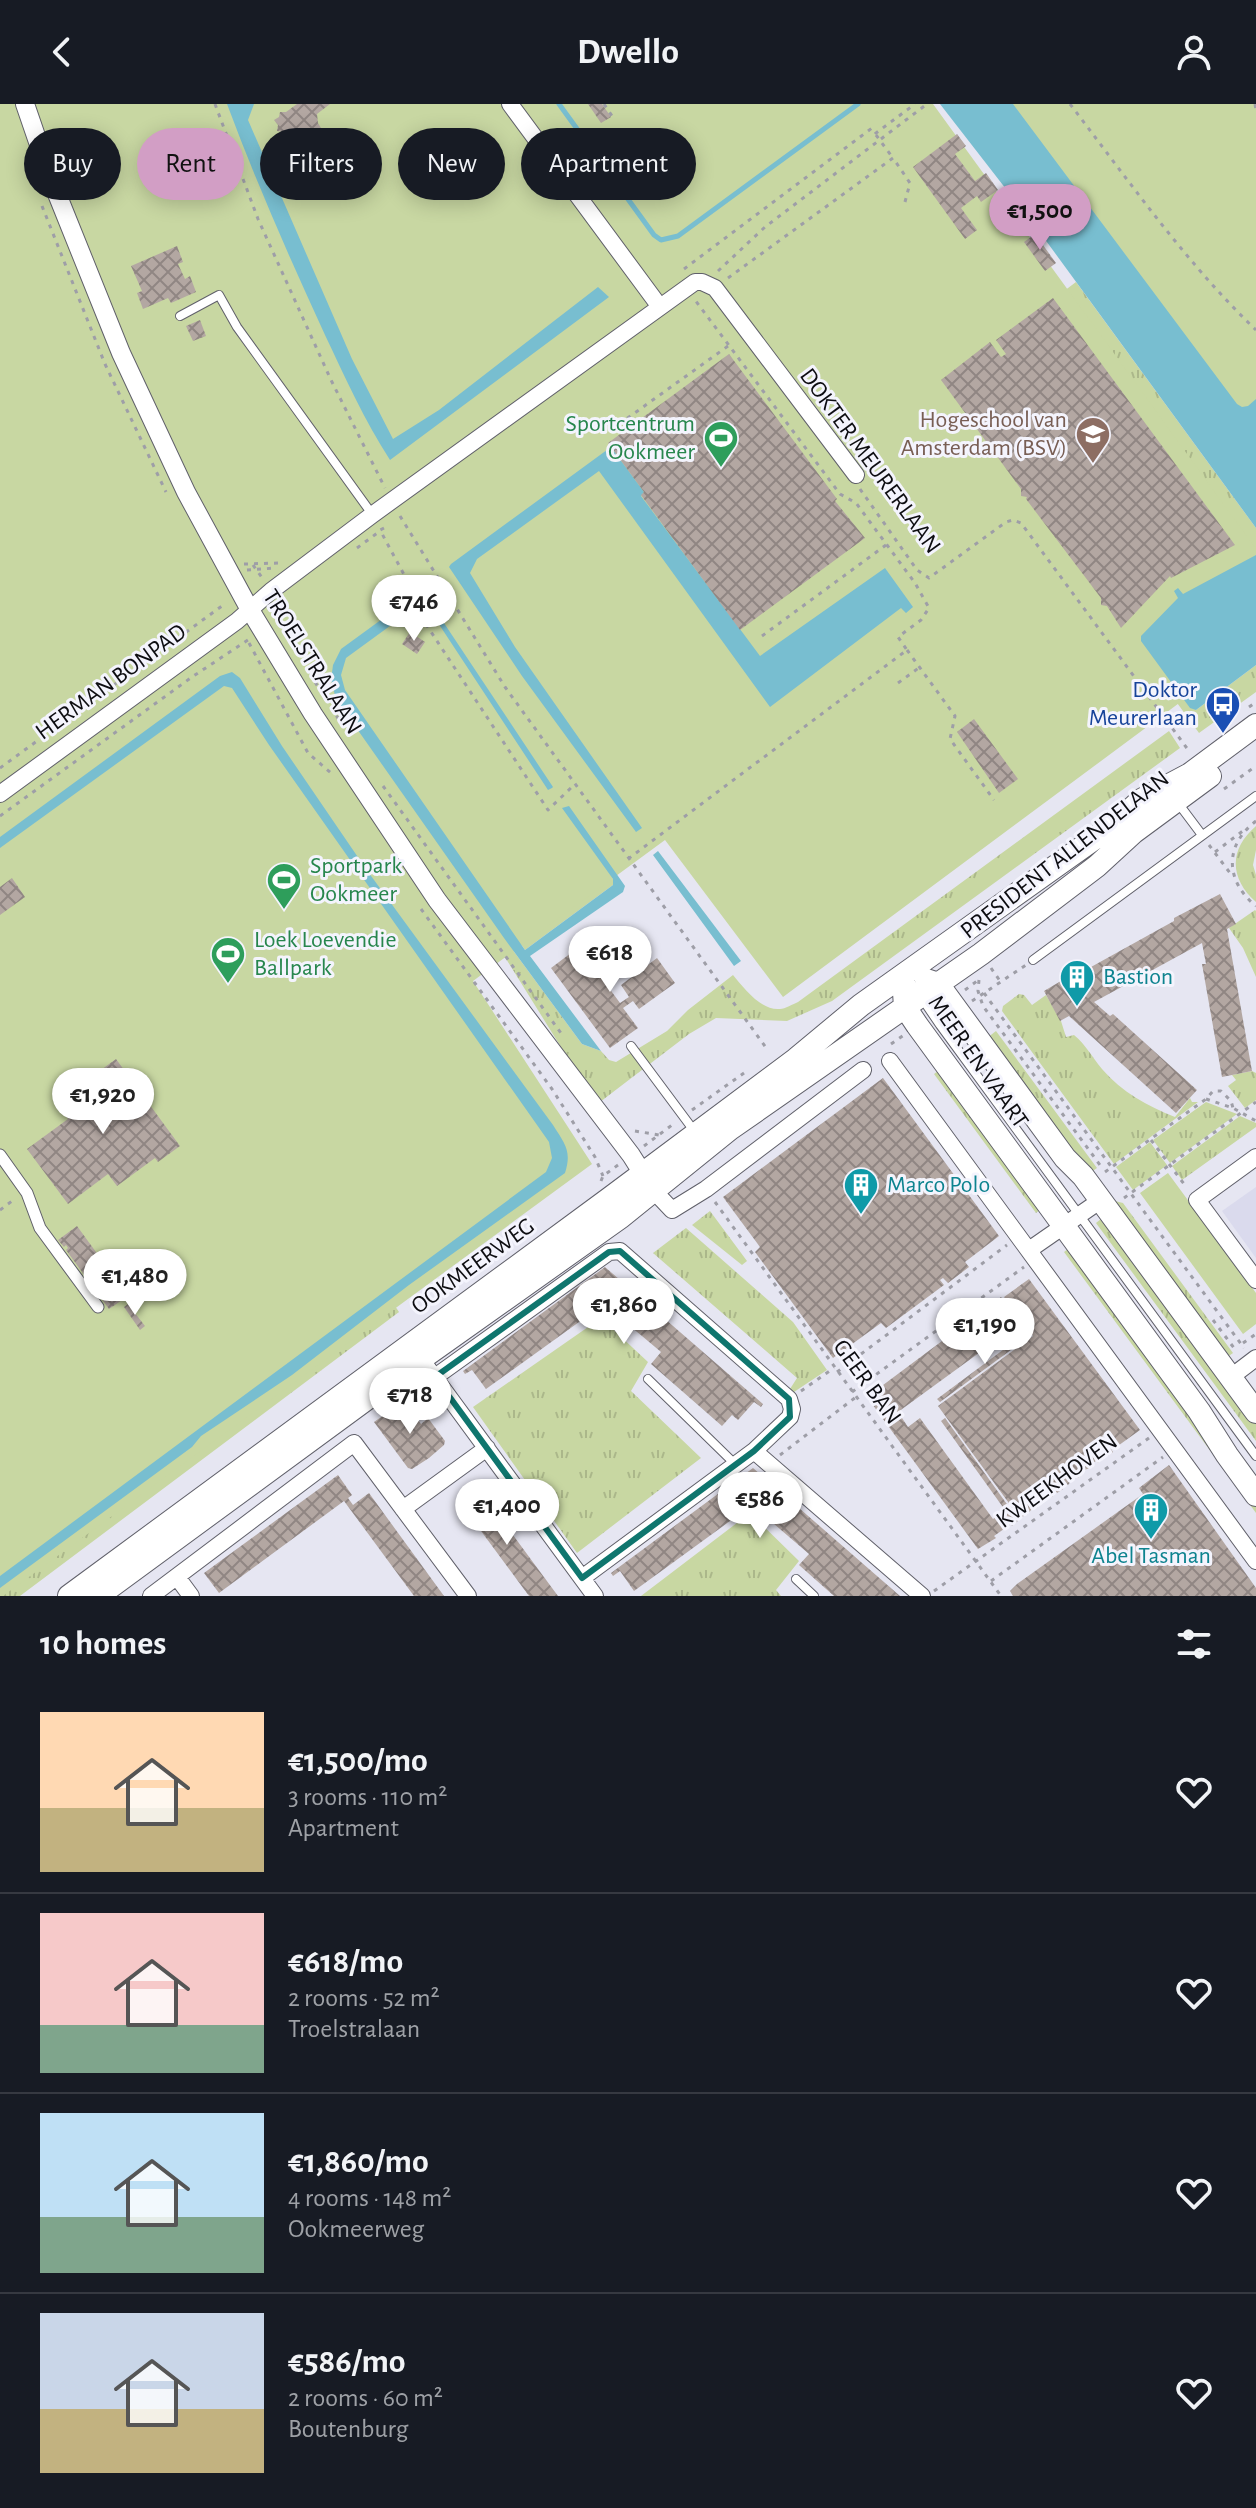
<!DOCTYPE html>
<html lang="en">
<head>
<meta charset="utf-8">
<style>
  body { margin:0; font-family:"Alegreya Sans",sans-serif; background:#242831; color:#f1f3f6; height:100vh; display:flex; flex-direction:column; font-size:30px; white-space:nowrap }
  * { box-sizing:border-box; margin:0 }
  p { font-size:26px; color:#9ea1a6 }
  .icon { flex:none; width:44px; height:44px; fill:none; stroke:currentColor; stroke-width:2; stroke-linecap:round; stroke-linejoin:round }
  .map { position:relative; height:1492px; overflow:hidden }
  .sheet { display:flex; flex-direction:column; background:#171b24; flex:1 }
  .sheet>* { flex:none }
  .banner { position:absolute; left:24px; top:24px; width:800px; height:72px; display:flex; gap:16px }
  .price { position:absolute; translate:-50% -68px; padding:0 18px; border-radius:28px; background:#fff; color:#222; font-size:26px; line-height:52px; filter:drop-shadow(0 2px 4px #0008) }
  .price::after { content:''; position:absolute; left:50%; top:48px; width:24px; height:18px; margin-left:-12px; background:inherit; clip-path:polygon(0 0,100% 0,50% 100%) }
  .price.selected { background:#d29ec5; color:#111 }
  ul { padding:0; list-style:none }
  li { display:flex; align-items:center; gap:24px; height:200px; padding:0 40px }
  li+li { border-top:2px solid #363941 }
  li span { display:grid; place-items:center; flex:none; width:224px; height:160px; border-radius:0px; color:#555 }
  li>.icon { margin-inline-start:auto }
  span .icon { width:96px; height:96px; fill:#fffc; stroke-width:1 }
  li b { font-size:34px }
  h2 { display:flex; justify-content:space-between; align-items:center; height:96px; padding:0 40px; font-size:34px }
  .pill { padding:0 28px; border-radius:36px; background:#171b24; box-shadow:0 4px 20px #0003; font-size:28px; line-height:72px }
  .pill.selected { background:#d29ec5; color:#111 }
  header { display:flex; justify-content:space-between; align-items:center; height:104px; padding:0 40px; background:#171b24; font-size:36px; font-weight:700 }
  .map>svg:first-child { display:block }
  .built { fill:#dadaed }
  .grass { fill:url(#grass-tufts) }
  .green { fill:#c8d7a2 }
  .water { fill:#78bed0 }
  .lines { fill:none; stroke-linecap:round; stroke-linejoin:round }
  .stream { stroke:#78bed0; stroke-width:5 }
  .building { fill:url(#building-cross-hatch) }
  .service-casing { stroke:#60606a; stroke-width:10 }
  .pedestrian-casing { stroke:#60606a; stroke-width:13 }
  .minor-casing { stroke:#60606a; stroke-width:18 }
  .tertiary-casing { stroke:#60606a; stroke-width:20 }
  .secondary-casing { stroke:#60606a; stroke-width:24 }
  .path { stroke:#9e9ea7; stroke-width:3; stroke-dasharray:4 6; stroke-linecap:butt }
  .service { stroke:#fff; stroke-width:8 }
  .pedestrian { stroke:#fff; stroke-width:11 }
  .minor { stroke:#fff; stroke-width:16 }
  .tertiary { stroke:#fff; stroke-width:18 }
  .secondary { stroke:#fff; stroke-width:22 }
  .marked { fill:none; stroke:#0f766e; stroke-width:6; stroke-linejoin:round }
  .labels { text-anchor:middle; dominant-baseline:central; stroke-width:6; stroke-linejoin:round; paint-order:stroke }
  .education-label { font-size:24px; fill:#785e54; stroke:#f4f4fd; text-anchor:end }
  .leisure-label { font-size:24px; fill:#27864d; stroke:#f4f4fd; text-anchor:start }
  .street-label { font-size:24px; fill:#0d0d11; stroke:#f4f4fd }
  .transit-label { font-size:24px; fill:#164399; stroke:#f4f4fd; text-anchor:end }
  .culture-label { font-size:24px; fill:#0d838f; stroke:#f4f4fd; text-anchor:start }
</style>
</head>
<body>
<header><svg class="icon" aria-label="back" viewBox="0 0 24 24"><path d="M15 5l-7 7 7 7"/></svg>Dwello<svg class="icon" aria-label="person" viewBox="0 0 24 24"><circle cx="12" cy="8" r="4"/><path d="M4 21q1-7 8-7t8 7"/></svg></header>
<div class="map">
<svg width="1256" height="1492" viewBox="0 0 1256 1492">
  <defs>
    <pattern id="grass-tufts" width="24" height="20" patternUnits="userSpaceOnUse" patternTransform="scale(2)"><rect width="24" height="20" fill="#c8d7a2"/><path d="M3 7l-1-3M5 7V3M7 7l1-3M15 17l-1-3M17 17v-4M19 17l1-3" fill="none" stroke="#abb78a"/></pattern>
    <pattern id="building-cross-hatch" width="8" height="8" patternUnits="userSpaceOnUse" patternTransform="scale(2)"><rect width="8" height="8" fill="#b3a7a2"/><path d="M0 0l8 8M0 8l8-8" fill="none" stroke="#908683"/></pattern>
  </defs>
  <rect width="100%" height="100%" fill="#e6e6f2"/>
  <path class="built" d="M1256,1083V1154L1222,1107Z"/>
  <path class="grass" d="M1076,178L1256,424V451L1064,187Z
    M380,439L548,686L613,775V781L525,846L345,586L341,571L346,554L405,511L403,502H399L341,545L333,561L331,576L336,595L504,834L582,940L601,947L609,956L616,958L667,927L688,906L733,871C744,884 761,907 780,905C785,905 793,900 798,898L1169,627L1180,644L832,897L787,917L716,914L689,930L600,998L569,956L485,821L408,716L286,519L289,505Z
    M1129,533L1196,606L1256,561V588L1199,629Z
    M1256,722V746L1253,761L1256,771V798C1229,774 1229,745 1256,722Z
    M1255,806L1256,807V873L1243,844L1229,824Z
    M1019,890L1024,891L1032,901L1046,891L1061,917L1066,933L1074,931C1086,941 1092,953 1102,965C1122,988 1147,1002 1175,1013L1190,994L1192,998H1198L1114,1060L1002,907L1003,902Z
    M996,927L1097,1064L1087,1071L987,934Z
    M942,964L1045,1102L1036,1109L934,970Z
    M1252,967L1256,969V996L1245,1004L1228,982L1236,976L1232,971Z
    M1206,998L1237,1010L1170,1059L1153,1036Z
    M1240,1012L1256,1019V1023L1182,1076L1172,1062Z
    M1150,1038L1167,1061L1133,1086L1116,1063Z
    M1115,1097L1123,1099L1233,1249L1223,1256L1110,1100Z
    M710,1107L747,1157L742,1161L692,1121Z
    M1101,1115L1256,1314V1337L1096,1119Z
    M686,1124L793,1218L827,1266L794,1288L790,1285L797,1274L653,1149Z
    M1073,1141L1256,1399V1409L1064,1148Z
    M391,1196L399,1208L20,1492H0Z
    M601,1214L648,1258L631,1287L701,1354L577,1449L473,1303Z
    M750,1409L799,1457L776,1486L781,1492H641Z"/>
  <path class="green" d="M0,0H933L1256,445V542L783,893L665,736L473,877L592,1060L3,1492H0Z
    M996,0H1256V359Z
    M1168,1069L1256,1189V1220L1243,1230L1140,1089Z"/>
  <path class="water" d="M227,0H254L248,16L352,255L393,335L439,306L598,183L609,193L390,356C364,316 345,273 325,231C290,155 256,78 227,0Z
    M940,0H1013L1237,300L1242,303L1248,302L1256,295V424L1044,134Z
    M611,343L644,388L641,392L760,552L885,464L913,503L906,509L901,504L770,603L599,367L477,455L470,469L515,543L642,724L636,728L522,572L449,463L451,460Z
    M1256,451V561L1196,606L1190,604L1141,537V532L1178,494L1174,487L1178,484L1183,490Z
    M426,492L553,683L552,684L548,686L423,496Z
    M400,502H404L405,511L346,554L341,571L345,586L525,846L613,781V775L562,704L569,702L625,782L623,788L530,852L601,947L582,940L504,834L336,595L331,576L333,561L341,545Z
    M232,568L240,574L282,642L366,765L553,1021C565,1040 572,1047 565,1069L409,1181L292,1271L201,1332L192,1343L0,1484V1472L546,1068L552,1054L549,1038L269,641L232,584L224,582L0,744V733L220,572Z
    M658,747L741,857L734,862L653,751Z"/>
  <g class="lines">
    <path class="stream" d="M559,0L654,131L661,136L678,132L858,0"/>
  </g>
  <path class="building" d="M297,0H330L317,10L318,19L321,24L316,27V33L310,32L305,35L304,41L299,40L294,43L291,39L285,38L286,32L283,28L277,27L278,21L274,16L279,13L280,8H286Z
    M588,0H602L611,13L601,19Z
    M957,30L966,42L955,50L975,77L986,69L998,86L981,98L977,92L961,104L977,126L965,135L913,63Z
    M1035,130L1056,159L1045,167L1024,138Z
    M177,142L183,158L178,160L185,175L190,172L196,188L171,199L168,194L143,205L137,189L142,187L131,162Z
    M1053,194L1235,441L1171,474L1170,472L1121,524L1107,502L1101,501V494L1026,395L1027,393L1021,392V385L941,276L990,238L1001,253L1006,250L996,236Z
    M200,216L206,232L193,237L186,222Z
    M729,250L837,395L835,397L865,434L740,526L641,391L644,388L608,339Z
    M410,528L425,538L417,550L402,540Z
    M974,615L1018,675L999,689L957,628Z
    M12,774L25,793L0,811V783Z
    M1220,790L1236,820L1227,825L1252,967L1222,973L1202,860H1206L1202,839L1094,898L1110,912L1113,910L1197,986L1176,1009L1069,912L1060,917L1044,887L1088,861L1091,863L1174,817V814Z
    M579,843L620,899L629,893L621,881L657,854L675,879L639,905L633,897L623,904L638,924L610,944L551,864Z
    M116,955L180,1042L158,1058L155,1054L117,1082L108,1070L68,1100L27,1045L68,1015L59,1003L98,975L94,971Z
    M883,974L999,1132L965,1158L969,1163L948,1179L943,1174L940,1176L944,1181L886,1224L881,1219L833,1254L755,1148L760,1143L723,1093Z
    M77,1122L128,1192L109,1205L66,1146L68,1144L66,1141L64,1143L58,1136Z
    M605,1163L763,1300L761,1303L754,1298L738,1316L732,1311L722,1322L651,1260L661,1248L604,1200L486,1285L472,1266L465,1270L463,1267Z
    M1029,1175L1140,1326L1115,1344L1105,1330L1102,1332L1113,1348L1108,1352L1106,1349L1101,1353L1103,1355L1098,1359L1096,1357L1091,1360L1093,1363L1081,1367L1083,1370L1078,1374L1076,1371L1068,1381L1066,1379L1061,1382L1063,1385L1057,1389L1055,1386L1051,1390L1053,1392L1047,1396L1045,1393L1037,1404L1035,1401L1027,1411L1026,1410L1012,1422L1011,1420L994,1432L996,1434L978,1445L867,1293L1001,1193L1020,1219L898,1308L908,1323L920,1314L993,1415L1005,1406L941,1317L945,1314L1009,1403L1011,1402L938,1302L1033,1232L1004,1193Z
    M128,1200L145,1222L140,1226L124,1203Z
    M1027,1228L1030,1232L940,1298L937,1295Z
    M404,1297L421,1320L428,1314L445,1337L444,1341L429,1354L412,1365L408,1364L374,1318Z
    M1169,1361L1256,1484V1492H1013L1010,1487L1017,1480L1143,1390L1139,1384Z
    M753,1364L900,1492H834L799,1461L809,1450L752,1401L634,1487L620,1467L613,1472L611,1469Z
    M338,1371L352,1391L348,1394L353,1401L369,1389L444,1492H414L344,1397L219,1489L204,1469Z
    M480,1386L538,1465L558,1492H529L481,1427L462,1400Z"/>
  <g class="lines">
    <g class="service-casing">
      <path id="service" d="M180,212L219,191L237,223L372,410
        M1178,699L1202,731
        M1033,856L1256,692
        M906,871L940,921L1256,1352
        M631,942L695,1028
        M648,1275L735,1360
        M796,1475L814,1492"/>
    </g>
    <g class="pedestrian-casing">
      <path id="pedestrian" d="M0,1051L27,1089L40,1124L98,1203"/>
    </g>
    <g class="minor-casing">
      <path id="minor" d="M510,0L660,203
        M0,690L237,517L271,487L372,411L695,178H702L715,184L856,371
        M890,957L1256,1457
        M1256,1053L1197,1096L1256,1176
        M654,1087L672,1106L706,1085L863,966
        M1029,1146L1101,1096
        M421,1255L595,1492
        M435,1273L609,1148L620,1147L789,1295L792,1305L790,1313L754,1347
        M1231,1273L1256,1254
        M403,1405L487,1344
        M177,1473L191,1492
        M582,1474L754,1347L922,1492
        M151,1492L354,1339L468,1492"/>
    </g>
    <g class="tertiary-casing">
      <path id="tertiary" d="M25,0L49,70L121,249L186,388L250,506L313,610L437,796L631,1051L650,1081"/>
    </g>
    <g class="secondary-casing">
      <path id="secondary" d="M926,876L938,880L1065,1054L1083,1072L1256,1308
        M904,888L905,903L917,921L1199,1307L1227,1351L1256,1391
        M69,1492L610,1094L796,955L861,901L1115,720L1141,696L1190,670L1256,621
        M98,1492L421,1255L621,1113L730,1025L981,850L1097,762L1134,728L1210,672"/>
    </g>
    <path class="path" d="M215,0L258,115L331,276L385,384
      M604,0L614,15
      M1070,0C1129,77 1186,159 1256,226
      M1255,0L1256,6
      M876,31L893,54
      M42,102L105,260L166,388
      M684,165L872,24L876,29L915,0
      M718,167L765,123L927,0
      M728,174L893,54L910,79L905,98
      M611,326L728,242
      M860,385L917,466L929,474L1006,418L1013,416L1021,419L1189,647
      M400,412L505,583L767,945
      M384,424L380,426L408,478L414,502L548,706L575,680
      M357,444L380,427
      M244,460L281,459
      M253,461L263,475
      M247,466L276,464
      M278,517L280,501
      M762,532L886,441
      M249,539L308,649L331,669
      M907,546L955,612L950,635L994,696
      M315,578L341,619
      M898,579L920,563
      M1249,603L1256,598
      M0,664L226,499
      M383,682L563,932
      M1224,685L1256,662
      M0,712L192,573L248,536
      M1256,717C1223,742 1226,778 1256,802
      M1209,741L1233,773
      M1215,748L1244,726
      M628,755L907,546L898,533L921,516L929,504L915,479L856,399L840,390L695,196
      M421,805L552,985L595,1053L603,1072
      M991,864L1000,877
      M979,876L978,887L983,902L1100,1061
      M965,886L981,874
      M984,889L1244,1244
      M972,897L1026,861
      M891,940L904,931
      M1206,995L1233,1004L1256,1017
      M692,1006L744,969
      M635,1027L659,1031
      M1151,1036L1187,1084
      M644,1042L676,1018
      M1105,1068L1206,995L1213,987H1221L1231,997L1233,1004
      M601,1077L603,1072L618,1061
      M1124,1094L1256,998
      M715,1098L1001,1492
      M0,1106L16,1094
      M1213,1216L1237,1248
      M1243,1239L1256,1230
      M837,1268L1007,1141
      M801,1287L834,1264
      M852,1288L1024,1163
      M780,1351L856,1293
      M991,1477L1163,1353
      M934,1487L1149,1334"/>
    <use href="#service" class="service"/>
    <use href="#pedestrian" class="pedestrian"/>
    <use href="#minor" class="minor"/>
    <use href="#tertiary" class="tertiary"/>
    <use href="#secondary" class="secondary"/>
  </g>
  <path class="marked" d="M620,1147L789,1295L790,1313L754,1347L582,1474L435,1273L609,1148Z"/>
  <defs>
    <g id="university-pin" transform="scale(1.8)"><path d="M0 17L-7.5 6A9.5 9.5 0 1 1 7.5 6Z" fill="#8d6e63" stroke="#f4f4fd"/><path d="M0-5L7-2L0 1L-7-2ZM-4 1L0 2.5L4 1V4Q0 6-4 4Z" fill="#fff"/></g>
    <g id="stadium-pin" transform="scale(1.8)"><path d="M0 17L-7.5 6A9.5 9.5 0 1 1 7.5 6Z" fill="#2e9e5b" stroke="#f4f4fd"/><path d="M0-5a6.5 5 0 1 0 0 10a6.5 5 0 1 0 0-10ZM-3.5-1.8h7v3.6h-7Z" fill="#fff"/></g>
    <g id="bus-pin" transform="scale(1.8)"><path d="M0 17L-7.5 6A9.5 9.5 0 1 1 7.5 6Z" fill="#1a4fb4" stroke="#f4f4fd"/><path d="M-5-6H5V4H4V6H2V4H-2V6H-4V4H-5ZM-3.5-4V0h7V-4ZM-3.5 1.2v1.5H-2V1.2ZM2 1.2v1.5H3.5V1.2Z" fill="#fff"/></g>
    <g id="building-pin" transform="scale(1.8)"><path d="M0 17L-7.5 6A9.5 9.5 0 1 1 7.5 6Z" fill="#0f9aa8" stroke="#f4f4fd"/><path d="M-4-6H4V6H1V3H-1V6H-4ZM-2.5-4.3h1.7v1.8h-1.7ZM.8-4.3h1.7v1.8H.8ZM-2.5-1h1.7V.8h-1.7ZM.8-1h1.7V.8H.8Z" fill="#fff"/></g>
  </defs>
  <g fill-rule="evenodd">
    <use href="#university-pin" x="1093" y="330"/>
    <use href="#stadium-pin" x="721" y="334"/>
    <use href="#bus-pin" x="1223" y="600"/>
    <use href="#stadium-pin" x="284" y="776"/>
    <use href="#stadium-pin" x="228" y="850"/>
    <use href="#building-pin" x="1077" y="873"/>
    <use href="#building-pin" x="861" y="1081"/>
    <use href="#building-pin" x="1151" y="1406"/>
  </g>
  <g class="labels">
    <g class="education-label">
      <text x="1067" y="316">Hogeschool van<tspan x="1067" dy="28">Amsterdam (BSV)</tspan></text>
    </g>
    <g class="leisure-label">
      <text x="695" y="320" text-anchor="end">Sportcentrum<tspan x="695" dy="28">Ookmeer</tspan></text>
      <text x="310" y="762">Sportpark<tspan x="310" dy="28">Ookmeer</tspan></text>
      <text x="254" y="836">Loek Loevendie<tspan x="254" dy="28">Ballpark</tspan></text>
    </g>
    <g class="street-label">
      <text transform="translate(870 357) rotate(54)">DOKTER MEURERLAAN</text>
      <text transform="translate(312 558) rotate(58)">TROELSTRALAAN</text>
      <text transform="translate(111 578) rotate(-36)">HERMAN BONPAD</text>
      <text transform="translate(1065 751) rotate(-38)">PRESIDENT ALLENDELAAN</text>
      <text transform="translate(978 958) rotate(55)">MEER EN VAART</text>
      <text transform="translate(473 1162) rotate(-36)">OOKMEERWEG</text>
      <text transform="translate(867 1278) rotate(54)">GEER BAN</text>
      <text transform="translate(1057 1377) rotate(-36)">KWEEKHOVEN</text>
    </g>
    <g class="transit-label">
      <text x="1197" y="586">Doktor<tspan x="1197" dy="28">Meurerlaan</tspan></text>
    </g>
    <g class="culture-label">
      <text x="1103" y="873">Bastion</text>
      <text x="887" y="1081">Marco Polo</text>
      <text x="1151" y="1452" text-anchor="middle">Abel Tasman</text>
    </g>
  </g>
</svg>
<b class="price selected" style="left:1040px;top:148px">€1,500</b>
<b class="price" style="left:414px;top:539px">€746</b>
<b class="price" style="left:610px;top:890px">€618</b>
<b class="price" style="left:103px;top:1032px">€1,920</b>
<b class="price" style="left:135px;top:1213px">€1,480</b>
<b class="price" style="left:624px;top:1242px">€1,860</b>
<b class="price" style="left:985px;top:1262px">€1,190</b>
<b class="price" style="left:410px;top:1332px">€718</b>
<b class="price" style="left:760px;top:1436px">€586</b>
<b class="price" style="left:507px;top:1443px">€1,400</b>
<div class="banner">
<a class="pill">Buy</a>
<a class="pill selected">Rent</a>
<a class="pill">Filters</a>
<a class="pill">New</a>
<a class="pill">Apartment</a>
</div>
</div>
<section class="sheet">
<h2>10 homes<svg class="icon" aria-label="filters" viewBox="0 0 24 24"><path d="M4 7h16M4 17h16"/><circle cx="9" cy="7" r="2"/><circle cx="15" cy="17" r="2"/></svg></h2>
<ul>
<li><span style="background:linear-gradient(#ffd9b3 60%,#c2b280 0)"><svg class="icon" aria-label="home" viewBox="0 0 24 24"><path d="M3 11l9-7 9 7M6 9v11h12V9"/></svg></span><div><b>€1,500/mo</b><p>3 rooms · 110 m²</p><p>Apartment</p></div><svg class="icon" aria-label="heart" viewBox="0 0 24 24"><path d="M12 20l-8-8c-3-5 5-10 8-4 3-6 11-1 8 4z"/></svg></li>
<li><span style="background:linear-gradient(#f6c9c9 70%,#7fa58c 0)"><svg class="icon" aria-label="home" viewBox="0 0 24 24"><path d="M3 11l9-7 9 7M6 9v11h12V9"/></svg></span><div><b>€618/mo</b><p>2 rooms · 52 m²</p><p>Troelstralaan</p></div><svg class="icon" aria-label="heart" viewBox="0 0 24 24"><path d="M12 20l-8-8c-3-5 5-10 8-4 3-6 11-1 8 4z"/></svg></li>
<li><span style="background:linear-gradient(#bfe0f5 65%,#7fa58c 0)"><svg class="icon" aria-label="home" viewBox="0 0 24 24"><path d="M3 11l9-7 9 7M6 9v11h12V9"/></svg></span><div><b>€1,860/mo</b><p>4 rooms · 148 m²</p><p>Ookmeerweg</p></div><svg class="icon" aria-label="heart" viewBox="0 0 24 24"><path d="M12 20l-8-8c-3-5 5-10 8-4 3-6 11-1 8 4z"/></svg></li>
<li><span style="background:linear-gradient(#c9d6e8 60%,#c2b280 0)"><svg class="icon" aria-label="home" viewBox="0 0 24 24"><path d="M3 11l9-7 9 7M6 9v11h12V9"/></svg></span><div><b>€586/mo</b><p>2 rooms · 60 m²</p><p>Boutenburg</p></div><svg class="icon" aria-label="heart" viewBox="0 0 24 24"><path d="M12 20l-8-8c-3-5 5-10 8-4 3-6 11-1 8 4z"/></svg></li>
</ul>
</section>
</body>
</html>
